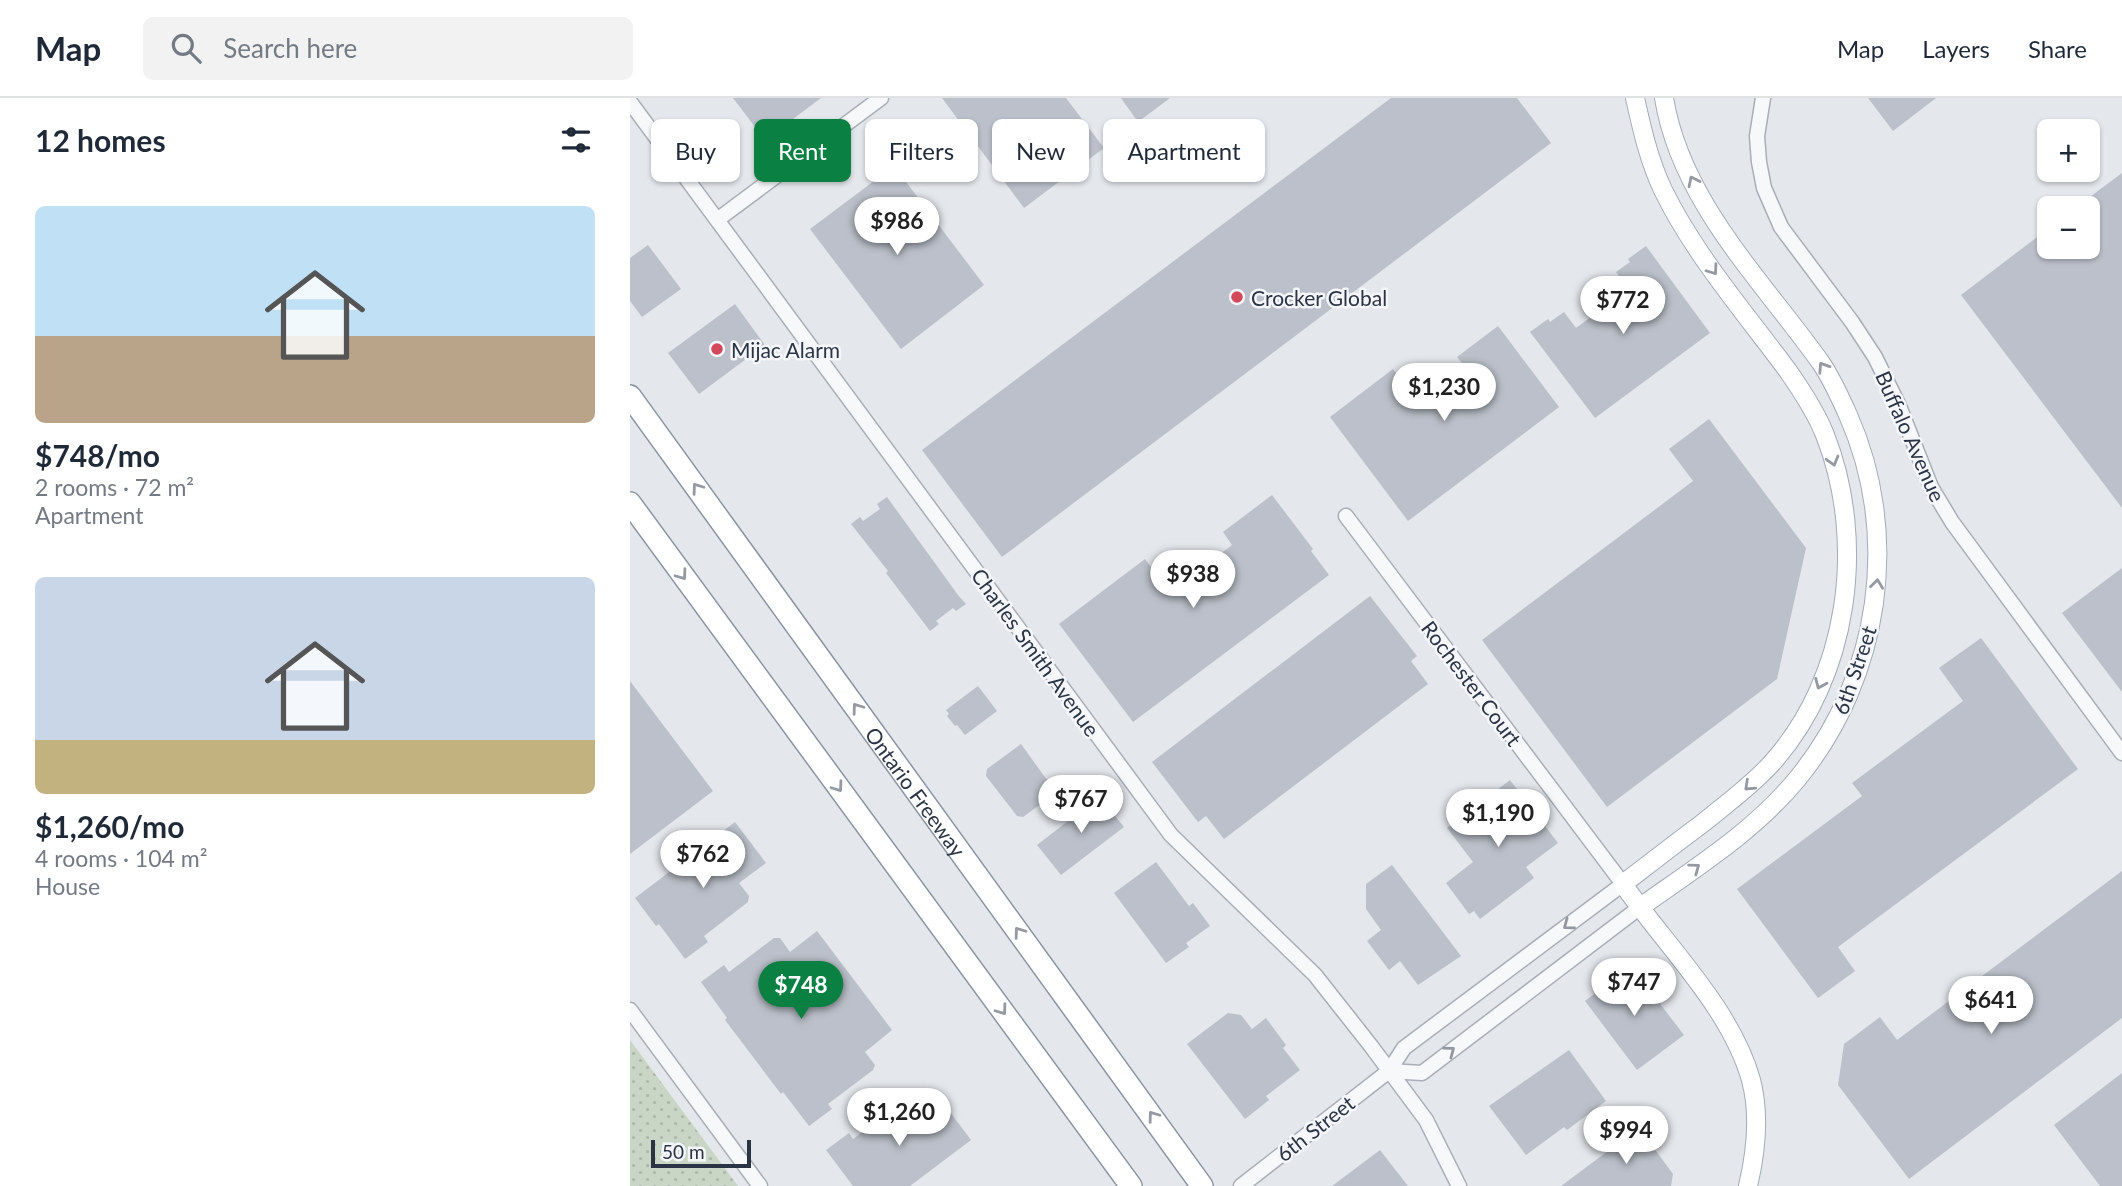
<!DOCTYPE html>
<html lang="en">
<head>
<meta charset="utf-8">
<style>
  body { margin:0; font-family:Lato,sans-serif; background:#f2f2f3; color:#1f2937; height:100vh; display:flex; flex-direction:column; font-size:26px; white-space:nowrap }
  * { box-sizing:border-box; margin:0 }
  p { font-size:23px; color:#747a83 }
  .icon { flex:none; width:38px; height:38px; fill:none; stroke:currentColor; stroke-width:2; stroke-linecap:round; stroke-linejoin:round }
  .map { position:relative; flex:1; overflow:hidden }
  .sheet { display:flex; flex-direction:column; background:#fff; width:630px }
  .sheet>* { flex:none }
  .top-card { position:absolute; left:21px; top:21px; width:665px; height:63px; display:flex; gap:14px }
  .controls { position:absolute; left:1407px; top:21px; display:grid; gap:14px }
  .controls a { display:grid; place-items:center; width:63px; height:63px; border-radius:10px; background:#fff; box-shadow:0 2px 5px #0004; font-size:35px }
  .scale { position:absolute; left:21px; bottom:18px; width:100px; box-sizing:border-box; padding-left:7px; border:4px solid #2b3445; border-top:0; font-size:19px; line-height:24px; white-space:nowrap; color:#2b3445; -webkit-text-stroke:5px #f4f6f9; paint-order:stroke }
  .price { position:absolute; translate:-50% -60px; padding:0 16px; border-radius:24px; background:#fff; color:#222; font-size:23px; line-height:46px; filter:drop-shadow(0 2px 4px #0008) }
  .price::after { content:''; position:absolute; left:50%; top:42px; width:21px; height:16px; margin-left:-10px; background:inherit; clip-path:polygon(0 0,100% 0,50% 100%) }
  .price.active { background:#0b8043; color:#fff }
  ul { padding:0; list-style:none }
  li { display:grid; align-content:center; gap:14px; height:371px; padding:0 35px }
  li span { display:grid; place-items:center; height:217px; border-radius:10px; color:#555 }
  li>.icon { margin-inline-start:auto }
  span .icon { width:126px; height:126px; fill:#fffc; stroke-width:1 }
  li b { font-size:30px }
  h2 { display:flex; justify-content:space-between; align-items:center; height:84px; padding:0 35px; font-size:30px }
  .chip { padding:0 24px; border-radius:10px; background:#fff; box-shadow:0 2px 5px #0004; font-size:24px; line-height:63px }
  .chip.active { background:#0b8043; color:#fff }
  header { display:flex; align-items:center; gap:42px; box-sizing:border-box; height:98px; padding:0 35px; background:#fff; border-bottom:2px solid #e0e1e3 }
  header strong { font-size:33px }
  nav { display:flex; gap:38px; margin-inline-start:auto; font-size:24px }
  .search { width:490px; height:63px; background:#f2f2f3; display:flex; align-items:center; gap:18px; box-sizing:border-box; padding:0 24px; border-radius:10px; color:#747a83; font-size:26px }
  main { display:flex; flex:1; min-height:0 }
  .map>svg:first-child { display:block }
  .grass { fill:url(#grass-dots) }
  .building { fill:#bbc0ca }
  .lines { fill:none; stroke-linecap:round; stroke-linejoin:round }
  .minor-casing { stroke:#a9aeb7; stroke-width:17 }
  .major-casing { stroke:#a3abb8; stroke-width:20 }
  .highway-casing { stroke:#8b94a3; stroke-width:24 }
  .minor { stroke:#f7f8fa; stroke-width:14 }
  .major { stroke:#fff; stroke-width:18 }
  .highway { stroke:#fff; stroke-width:21 }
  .oneway { stroke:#959aa2 }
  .oneway2 { stroke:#9196a0 }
  .poi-dot { fill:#d1495b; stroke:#f4f6f9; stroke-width:2.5 }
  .labels { text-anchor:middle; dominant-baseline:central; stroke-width:5; stroke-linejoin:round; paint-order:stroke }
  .poi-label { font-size:21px; fill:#2b3445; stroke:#f4f6f9; text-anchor:start }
  .street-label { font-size:21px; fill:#2b3445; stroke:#f4f6f9 }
</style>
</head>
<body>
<header>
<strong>Map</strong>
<div class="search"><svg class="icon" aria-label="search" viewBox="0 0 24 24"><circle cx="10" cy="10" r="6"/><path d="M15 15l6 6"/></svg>Search here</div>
<nav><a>Map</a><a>Layers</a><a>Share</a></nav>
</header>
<main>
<section class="sheet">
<h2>12 homes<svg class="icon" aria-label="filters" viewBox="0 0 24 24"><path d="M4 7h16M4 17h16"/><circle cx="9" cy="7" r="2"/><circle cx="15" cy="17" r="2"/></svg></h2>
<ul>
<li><span style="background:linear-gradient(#bfe0f5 60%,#b9a48a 0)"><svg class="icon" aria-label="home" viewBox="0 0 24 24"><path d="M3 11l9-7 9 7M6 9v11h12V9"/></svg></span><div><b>$748/mo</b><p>2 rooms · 72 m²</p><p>Apartment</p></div></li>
<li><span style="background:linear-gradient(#c9d6e8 75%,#c2b280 0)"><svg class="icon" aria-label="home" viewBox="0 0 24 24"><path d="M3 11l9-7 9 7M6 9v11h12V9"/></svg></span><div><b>$1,260/mo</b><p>4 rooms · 104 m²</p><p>House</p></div></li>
</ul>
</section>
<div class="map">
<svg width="1492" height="1088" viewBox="0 0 1492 1088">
  <defs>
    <pattern id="grass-dots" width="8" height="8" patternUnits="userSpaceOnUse" patternTransform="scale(1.75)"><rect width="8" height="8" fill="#c9d6c5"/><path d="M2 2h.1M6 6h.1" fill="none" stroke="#adb8ab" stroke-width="1.8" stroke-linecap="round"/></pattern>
  </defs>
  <rect width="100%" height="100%" fill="#e4e7ec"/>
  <path class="grass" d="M0,942L108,1088H0Z"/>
  <path class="building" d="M103,0H191L135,42Z
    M312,0H436L474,50L394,110Z
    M491,0H540L508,24Z
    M761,0H887L921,45L372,459L292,352Z
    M1238,0H1306L1263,33Z
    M264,68L354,187L271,251L180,131Z
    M1492,75V410L1331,197L1419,130V149H1458V110H1445Z
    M18,147L51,191L12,219L0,203V160Z
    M1016,148L1080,235L965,320L900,234L918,221L920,224L934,214L946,230L999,191L986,174L1000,164L998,161Z
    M105,206L135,247L69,296L38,255Z
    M868,228L929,309L778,423L700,319L763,271L790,306L837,271L827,259Z
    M1079,321L1176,450L1147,581L977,709L852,542L1063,383L1039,351Z
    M642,397L683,451L681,453L699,477L503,624L429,526L515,461L540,494L602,447L593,434Z
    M257,399L328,497L336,506L326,513L323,510L306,523L309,526L300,533L256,475L258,473L221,426L230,419L233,423L250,411L247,406Z
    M1492,470V594L1432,515Z
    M740,498L787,558L781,563L798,586L594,741L576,718L568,724L522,664Z
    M1351,540L1448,671L1208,849L1225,873L1188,900L1107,791L1232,698L1222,685L1333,603L1309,570Z
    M0,583L83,693L0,756Z
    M348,588L367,613L335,637L327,627L325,628L317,618L319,616L316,612Z
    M391,646L425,693L413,701L415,703L393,719L387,718L356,678L357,671Z
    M880,682L928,745L896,769L904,780L850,821L844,813L839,816L816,785L843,764L817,730Z
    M473,696L487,715L485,718L494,729L431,777L407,747Z
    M105,724L136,765L109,785L119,798L118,804L74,838L78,844L55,861L29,826L26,828L5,800Z
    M526,764L559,808L563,805L580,828L556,845L559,849L536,865L484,795Z
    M762,767L831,858L788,887L770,863L759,872L737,843L751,832L736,811V786Z
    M1492,773V920L1279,1081L1208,987L1214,946L1250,919L1267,942Z
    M187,833L262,932L235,954L245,967L243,972L198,1006L202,1011L179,1028L153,994L151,996L95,922L97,920L71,884L94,867L99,874L144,840H150L160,854Z
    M1001,868L1054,937L1007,972L955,903Z
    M598,915L611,917L622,931L636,920L656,947L653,950L670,972L636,998L639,1002L615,1021L557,946Z
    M939,952L976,1003L937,1032L934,1029L896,1057L859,1008Z
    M1492,975V1088H1470L1424,1027Z
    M311,1002L341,1042L280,1088H223L196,1052L219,1035L223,1041L268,1008H273L284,1022Z
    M1009,1030L1043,1076L1041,1088H931Z
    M750,1052L778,1088H702Z"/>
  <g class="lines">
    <g class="minor-casing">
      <path id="minor" d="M1133,0L1127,38L1129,64L1134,90L1151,129L1222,224L1245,259L1269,308L1301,389L1322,424L1492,655
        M0,4L541,737L685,877L741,948L796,1022L829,1088
        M87,122L251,0
        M0,912L130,1088
        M759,973L792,975L1009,810
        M611,1088L759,973L774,950L993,786L716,418"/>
    </g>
    <g class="major-casing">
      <path id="major" d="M1005,0C1012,31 1019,63 1033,92C1064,156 1116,216 1158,273C1172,293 1186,314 1195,337C1237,444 1219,580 1141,666C1121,688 1096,706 1073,725C1046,745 1019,766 993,786C1035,847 1101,910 1121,982C1130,1016 1126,1054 1118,1088
        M1009,810C1065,770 1125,733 1168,680C1251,578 1271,436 1218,317C1210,299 1202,281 1191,265C1132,182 1051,104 1034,0"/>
    </g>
    <g class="highway-casing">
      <g id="highway">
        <path id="s1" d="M0,298L572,1088"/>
        <path d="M0,405L501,1088"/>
      </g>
    </g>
    <use href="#minor" class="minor"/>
    <use href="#major" class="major"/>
    <use href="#highway" class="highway"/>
  </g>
  <defs><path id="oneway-chevron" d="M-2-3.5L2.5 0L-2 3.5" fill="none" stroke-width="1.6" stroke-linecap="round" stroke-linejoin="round" transform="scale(1.75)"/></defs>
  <g class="oneway">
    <use href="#oneway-chevron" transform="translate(1063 83) rotate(-116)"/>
    <use href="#oneway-chevron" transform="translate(1083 172) rotate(54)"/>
    <use href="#oneway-chevron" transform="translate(1193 269) rotate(-123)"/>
    <use href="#oneway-chevron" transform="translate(1203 363) rotate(74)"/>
    <use href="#oneway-chevron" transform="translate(67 390) rotate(-126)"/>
    <use href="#oneway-chevron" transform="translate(52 477) rotate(54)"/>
    <use href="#oneway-chevron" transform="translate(1247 486) rotate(-83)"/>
    <use href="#oneway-chevron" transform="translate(1190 586) rotate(113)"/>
    <use href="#oneway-chevron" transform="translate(227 610) rotate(-126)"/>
    <use href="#oneway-chevron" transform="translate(1119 688) rotate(137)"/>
    <use href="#oneway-chevron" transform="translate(208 689) rotate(54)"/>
    <use href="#oneway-chevron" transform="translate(1065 770) rotate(-36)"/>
    <use href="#oneway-chevron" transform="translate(389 834) rotate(-126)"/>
    <use href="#oneway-chevron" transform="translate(372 912) rotate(54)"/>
    <use href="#oneway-chevron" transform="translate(523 1018) rotate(-126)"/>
  </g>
  <g class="oneway2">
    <use href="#oneway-chevron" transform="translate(938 827) rotate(143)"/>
    <use href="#oneway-chevron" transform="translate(820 953) rotate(-37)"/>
  </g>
  <g class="poi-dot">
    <circle cx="607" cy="199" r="7"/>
    <circle cx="87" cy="251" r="7"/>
  </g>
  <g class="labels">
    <g class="poi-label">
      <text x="621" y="199">Crocker Global</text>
      <text x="101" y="251">Mijac Alarm</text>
    </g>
    <g class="street-label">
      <text transform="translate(1281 338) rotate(66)">Buffalo Avenue</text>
      <text transform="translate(406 554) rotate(54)">Charles Smith Avenue</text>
      <text transform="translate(1224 572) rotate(-71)">6th Street</text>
      <text transform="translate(842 585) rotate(53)">Rochester Court</text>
      <text stroke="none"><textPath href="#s1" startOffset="488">Ontario Freeway</textPath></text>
      <text transform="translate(685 1030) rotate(-38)">6th Street</text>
    </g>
  </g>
</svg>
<div class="controls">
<a>+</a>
<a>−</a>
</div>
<div class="scale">50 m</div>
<b class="price" style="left:267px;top:159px">$986</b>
<b class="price" style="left:993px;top:238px">$772</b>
<b class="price" style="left:814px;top:325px">$1,230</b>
<b class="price" style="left:563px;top:512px">$938</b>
<b class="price" style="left:451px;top:737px">$767</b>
<b class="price" style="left:868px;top:751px">$1,190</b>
<b class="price" style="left:73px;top:792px">$762</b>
<b class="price" style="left:1004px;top:920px">$747</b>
<b class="price active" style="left:171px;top:923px">$748</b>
<b class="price" style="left:1361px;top:938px">$641</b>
<b class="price" style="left:269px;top:1050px">$1,260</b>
<b class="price" style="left:996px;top:1068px">$994</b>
<div class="top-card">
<a class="chip">Buy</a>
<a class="chip active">Rent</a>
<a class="chip">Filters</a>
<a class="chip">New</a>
<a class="chip">Apartment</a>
</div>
</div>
</main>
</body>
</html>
